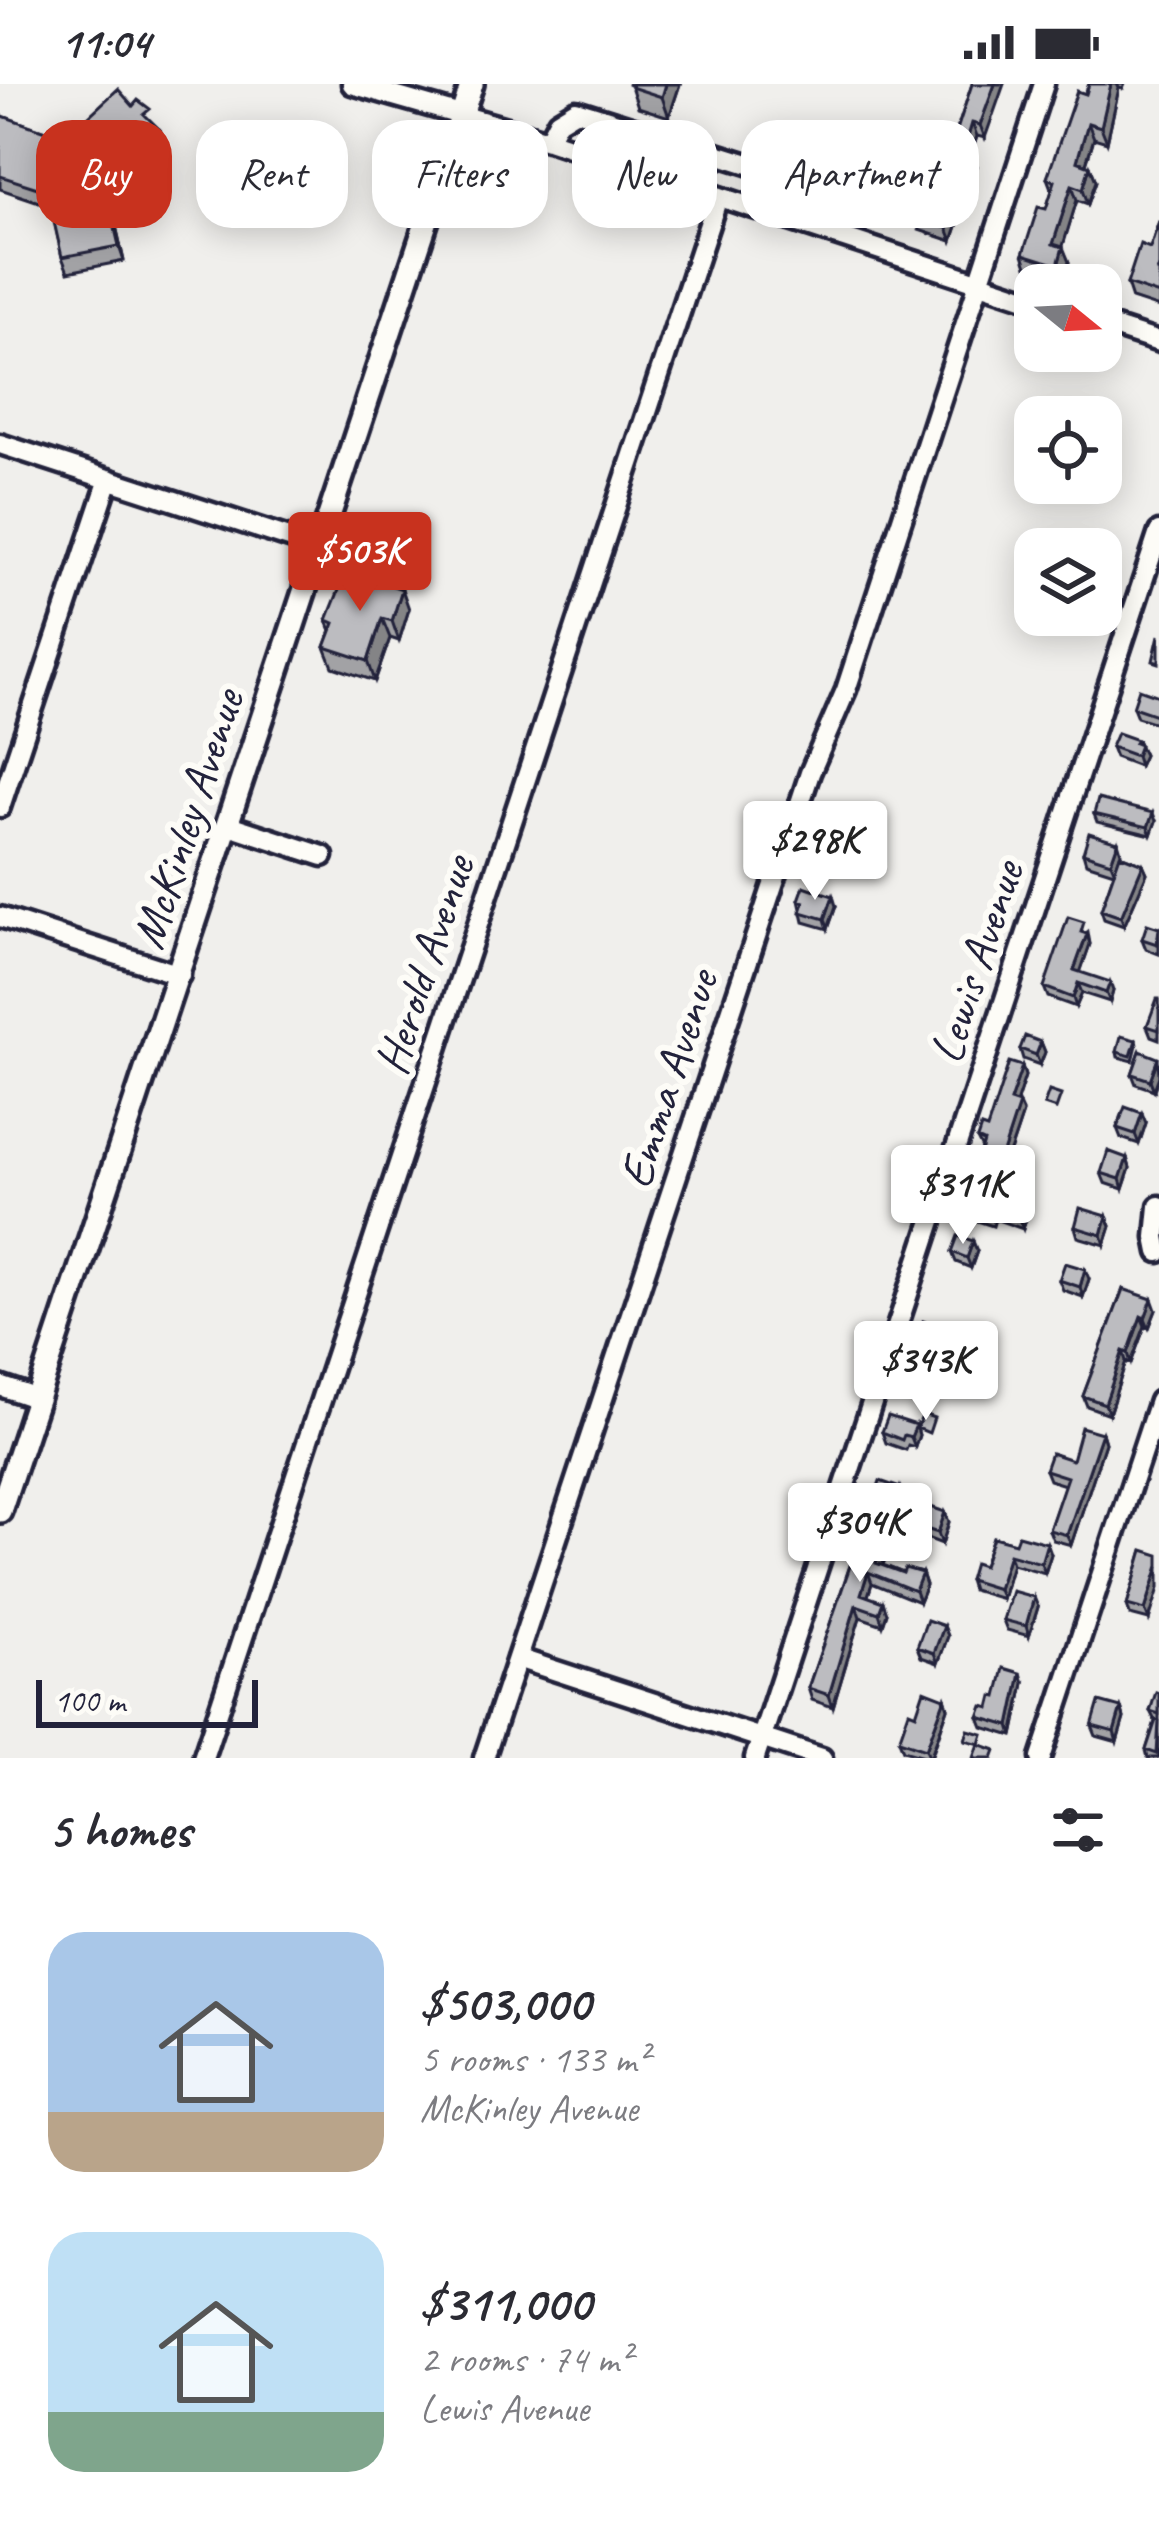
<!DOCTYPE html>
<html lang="en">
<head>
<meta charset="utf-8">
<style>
  body { margin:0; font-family:Caveat,sans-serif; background:#f2f2f3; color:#2b2b33; height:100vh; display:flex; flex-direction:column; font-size:45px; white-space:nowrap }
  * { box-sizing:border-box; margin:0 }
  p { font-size:39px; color:#7c7c81 }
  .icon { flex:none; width:66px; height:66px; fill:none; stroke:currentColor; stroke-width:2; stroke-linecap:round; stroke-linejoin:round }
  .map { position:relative; height:1674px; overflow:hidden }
  .panel { display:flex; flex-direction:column; background:#fff; flex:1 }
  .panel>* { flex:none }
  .hud { position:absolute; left:36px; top:36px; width:1089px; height:108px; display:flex; gap:24px }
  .needle { width:78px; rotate:108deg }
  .fabs { position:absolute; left:1014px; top:180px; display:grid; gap:24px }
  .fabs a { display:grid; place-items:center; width:108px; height:108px; border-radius:24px; background:#fff; box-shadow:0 6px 30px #0003; font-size:60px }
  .scale { position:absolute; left:36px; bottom:30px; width:222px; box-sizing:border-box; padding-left:12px; border:6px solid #22223b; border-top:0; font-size:33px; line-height:42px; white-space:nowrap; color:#22223b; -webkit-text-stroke:9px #fdfcf7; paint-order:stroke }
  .price { position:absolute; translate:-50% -102px; padding:0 27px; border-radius:12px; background:#fff; color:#222; font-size:39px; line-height:78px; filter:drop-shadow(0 3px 6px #0008) }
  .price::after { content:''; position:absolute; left:50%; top:72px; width:36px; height:27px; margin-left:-18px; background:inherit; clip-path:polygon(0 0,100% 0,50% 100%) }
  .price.active { background:#c8321e; color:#fff }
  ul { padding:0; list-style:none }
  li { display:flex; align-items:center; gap:36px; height:300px; padding:0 48px }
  li span { display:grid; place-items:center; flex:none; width:336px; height:240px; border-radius:36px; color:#555 }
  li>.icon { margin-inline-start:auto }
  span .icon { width:144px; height:144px; fill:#fffc; stroke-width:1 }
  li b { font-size:51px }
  h2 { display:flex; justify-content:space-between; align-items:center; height:144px; padding:0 48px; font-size:51px }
  .tag { padding:0 42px; border-radius:36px; background:#fff; box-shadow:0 6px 30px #0003; font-size:42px; line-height:108px }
  .tag.active { background:#c8321e; color:#fff }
  .status { display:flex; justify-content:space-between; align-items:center; height:84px; padding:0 60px; background:#fff; direction:ltr }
  .status svg { height:33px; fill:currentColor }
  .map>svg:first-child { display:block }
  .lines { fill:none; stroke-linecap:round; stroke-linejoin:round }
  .minor-casing { stroke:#22223b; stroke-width:27 }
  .major-casing { stroke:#22223b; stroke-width:30 }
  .minor { stroke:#fdfcf7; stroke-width:18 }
  .major { stroke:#fdfcf7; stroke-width:21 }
  .wall { fill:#a2a2a5; stroke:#22223b; stroke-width:3 }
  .shaded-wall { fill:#848486; stroke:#22223b; stroke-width:3 }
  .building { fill:#bcbcc0; stroke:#22223b; stroke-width:3 }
  .labels { text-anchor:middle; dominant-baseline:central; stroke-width:12; stroke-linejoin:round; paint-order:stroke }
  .street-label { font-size:48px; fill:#22223b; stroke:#fdfcf7 }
</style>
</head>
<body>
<div class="status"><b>11:04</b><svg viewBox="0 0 49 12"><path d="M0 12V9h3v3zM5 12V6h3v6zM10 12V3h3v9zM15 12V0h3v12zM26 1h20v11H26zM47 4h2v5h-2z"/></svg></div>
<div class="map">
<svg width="1159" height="1674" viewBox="0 0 1159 1674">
  <rect width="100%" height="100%" fill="#f0efec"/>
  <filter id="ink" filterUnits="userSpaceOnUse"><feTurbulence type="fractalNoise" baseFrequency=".00833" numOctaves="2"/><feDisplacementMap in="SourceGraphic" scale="24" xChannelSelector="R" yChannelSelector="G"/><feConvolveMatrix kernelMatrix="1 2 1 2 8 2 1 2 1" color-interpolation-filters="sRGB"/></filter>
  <g filter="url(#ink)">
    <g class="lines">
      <g class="minor-casing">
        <path id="minor" d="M352,0L548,56L1035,217
          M548,56L558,37L576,26L777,89L769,130
          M1101,239L1159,258
          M0,360L320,464
          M0,723L109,395
          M229,741L323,772
          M0,833L180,891
          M1159,1122L1156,1153L1159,1168
          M0,1302L38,1315
          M517,1574L822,1674
          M203,1674L718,113
          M484,1674L810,689L846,606L1044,0
          M755,1674L1159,448
          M1041,1674L1159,1317"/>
      </g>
      <g class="major-casing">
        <path id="major" d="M0,1427L472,0"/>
      </g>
      <use href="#minor" class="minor"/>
      <use href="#major" class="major"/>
    </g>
    <path class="wall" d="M627,0H680L669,33L638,23L631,2Z
      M972,0L985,54L977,52L972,69L977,82L952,157L919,146L915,133L948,62L955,52Z
      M1089,0H1125L1123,5L1119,4L1107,58L1094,54L1086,80L1090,82L1096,97L1088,120L1077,116L1062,163L1069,178L1063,196L1028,185L1023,170L1046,125L1052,107L1047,94Z
      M133,22L160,46L166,61L109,111L124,177L68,188L62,173L51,122L0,105V31L65,54Z
      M1159,137V224L1132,215L1127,200L1150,164Z
      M409,525L399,557L390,554L375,597L333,583L325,563L331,547L327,536Z
      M1159,612V640L1137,633L1133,623Z
      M1137,656L1144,671L1139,682L1115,673L1111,663Z
      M1094,730L1156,737L1151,751L1097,738Z
      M1118,758L1120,771L1143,780L1147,789L1124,842L1104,835L1101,826L1114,788L1086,779L1083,769Z
      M799,816L836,822L828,845L804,838Z
      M1159,844V870L1146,865L1142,855Z
      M1088,848L1090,860L1080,888L1113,907L1110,918L1082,909L1076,923L1048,913L1044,903Z
      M1159,915V955L1151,952L1147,942Z
      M1136,956L1137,961L1133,977L1118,973L1117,968Z
      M1041,958L1045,968L1040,981L1023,975L1020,965Z
      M1140,967L1154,1006L1136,1000L1132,990Z
      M1022,982L1025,992L1016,1019L1023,1029L995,1113L1024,1122L1027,1131L1023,1145L995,1135L993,1142L968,1134L965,1125L982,1065L977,1055L987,1045Z
      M1146,1039L1139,1060L1121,1054L1117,1044Z
      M1127,1074L1130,1084L1123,1105L1105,1099L1101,1089Z
      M1107,1132L1111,1142L1105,1161L1078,1153L1075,1143Z
      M977,1167L971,1184L956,1178L952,1168Z
      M1089,1195L1083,1213L1063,1206L1059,1196Z
      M1123,1205L1156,1226L1149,1244L1145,1242L1131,1279L1126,1277L1109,1330L1087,1322L1083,1312Z
      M953,1247L957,1258L952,1272L943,1269L942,1275L920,1267L916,1257Z
      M916,1341L919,1351L915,1363L908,1361L906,1366L886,1359L882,1348Z
      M1102,1349L1105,1359L1071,1461L1053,1456L1049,1446L1065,1401L1049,1396L1045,1386L1072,1376Z
      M904,1415L883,1481L903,1489H922L926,1501L919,1518L872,1499L868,1512L887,1529L883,1541L860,1533L833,1623L812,1616L808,1604L857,1461L855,1455L865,1440Z
      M945,1428L949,1438L942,1460L924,1453L920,1443Z
      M993,1453L1051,1470L1045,1489L1012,1480L1002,1515L972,1506L969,1496L983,1482Z
      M1143,1466L1149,1536L1130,1531L1127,1521Z
      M1038,1523L1029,1552L1007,1546L1003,1536Z
      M944,1542L948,1552L938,1579L921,1573L917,1563Z
      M1024,1599L1013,1652L983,1643L979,1633Z
      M1159,1609V1674H1148L1146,1666L1155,1637L1150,1627Z
      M945,1614L948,1624L931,1674L903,1666L899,1656L916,1630Z
      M1121,1624L1124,1634L1117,1658L1096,1652L1092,1642Z"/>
    <path class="shaded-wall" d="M666,0H680L669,33L662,13Z
      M995,0H1004L985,54L980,41Z
      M1111,0H1117L1119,4L1107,58L1101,43Z
      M972,39L977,52L971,71L972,69L977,82L952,157L947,144L964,66Z
      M1088,39L1094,54L1082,92L1077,77Z
      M160,46L166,61L109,111L124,177L119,162L104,96Z
      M1090,82L1096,97L1088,120L1083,105Z
      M1072,101L1077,116L1059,175L1053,160Z
      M1063,163L1069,178L1063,196L1058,181Z
      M402,505L409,525L399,557L392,537Z
      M382,534L390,554L375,597L368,577Z
      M1137,656L1144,671L1139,682L1136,672Z
      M1153,729L1156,737L1151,751L1148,743Z
      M1118,758L1121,768L1115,788L1111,778Z
      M1143,780L1147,789L1124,842L1121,833Z
      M833,812L836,822L828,845L825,835Z
      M1087,850L1090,860L1078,895L1074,886Z
      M1110,898L1113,907L1110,918L1106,909Z
      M1078,899L1082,909L1076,923L1073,914Z
      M1041,958L1045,968L1040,981L1036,971Z
      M1158,974L1159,992L1154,1006L1150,996Z
      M1022,982L1025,992L1014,1026L1010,1017Z
      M1019,1020L1023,1029L992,1121L989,1112Z
      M1142,1029L1146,1039L1139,1060L1135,1050Z
      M1127,1074L1130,1084L1123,1105L1120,1095Z
      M1024,1122L1027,1131L1023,1145L1019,1135Z
      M1107,1132L1111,1142L1105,1161L1102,1151Z
      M973,1157L977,1167L971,1184L967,1174Z
      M1085,1185L1089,1195L1083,1213L1080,1203Z
      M1152,1215L1156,1226L1149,1244L1145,1234Z
      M1141,1232L1145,1242L1131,1279L1128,1269Z
      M953,1247L957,1258L952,1272L948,1262Z
      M1123,1267L1126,1277L1109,1330L1105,1320Z
      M916,1341L919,1351L915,1363L911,1353Z
      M1102,1349L1105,1359L1071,1461L1067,1451Z
      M900,1404L904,1415L880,1490L876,1479Z
      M945,1428L949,1438L942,1460L938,1449Z
      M1047,1459L1051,1470L1045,1489L1041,1479Z
      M1009,1470L1012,1480L1002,1515L998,1505Z
      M1159,1482V1504L1149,1536L1145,1526Z
      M868,1488L872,1499L865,1521L861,1510Z
      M922,1489L926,1501L919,1518L915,1507Z
      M1034,1513L1038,1523L1029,1552L1026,1542Z
      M883,1518L887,1529L883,1541L879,1529Z
      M856,1521L860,1533L833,1623L829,1611Z
      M944,1542L948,1552L938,1579L934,1569Z
      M1021,1589L1024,1599L1013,1652L1010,1642Z
      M945,1614L948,1624L930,1674L926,1665Z
      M1121,1624L1124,1634L1117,1658L1114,1648Z"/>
    <path class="building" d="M632,0H666L662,13L631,3Z
      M972,0H995L980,41L972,39L964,66L972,69L947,144L915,133L939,60L948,62L951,51L955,52Z
      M1089,0H1111L1101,43L1088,39L1077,77L1090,82L1083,105L1072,101L1053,160L1063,163L1058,181L1023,170L1038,123L1046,125L1055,97L1047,94L1077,7L1086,10Z
      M118,5L133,22L138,16L150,25L144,30L160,46L104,96L119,162L62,173L47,107L0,92V31L65,54Z
      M1159,137V182L1157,187L1159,188V211L1127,200L1140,160L1150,164Z
      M347,486L402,505L392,537L382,534L368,577L325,563L334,539L327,536Z
      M1159,551V579L1153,577Z
      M1139,605L1159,612V632L1133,623Z
      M1117,649L1137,656L1135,659L1140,661L1136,672L1111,663Z
      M1098,715L1153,729L1148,743L1094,730Z
      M1089,749L1118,758L1111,778L1083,769Z
      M1120,771L1143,780L1121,833L1101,826Z
      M804,802L833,812L825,835L801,828L804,818L799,816Z
      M1068,833L1084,838L1081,848L1087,850L1074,886L1110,898L1106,909L1078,899L1073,914L1044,903Z
      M1147,840L1159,844L1157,860L1142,855Z
      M1157,915H1159V946L1147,942Z
      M1025,952L1041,958L1036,971L1020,965Z
      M1121,952L1136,956L1131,972L1117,968Z
      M1140,967L1158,974L1150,996L1132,990Z
      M1009,978L1022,982L1010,1017L1019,1020L989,1112L1024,1122L1019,1135L992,1126L990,1132L965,1125L984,1058L977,1055L981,1043L987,1045Z
      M1049,1007L1061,1011L1056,1025L1044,1021Z
      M1125,1023L1142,1029L1135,1050L1117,1044Z
      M1108,1067L1127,1074L1120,1095L1101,1089Z
      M1080,1124L1107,1132L1102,1151L1075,1143Z
      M958,1152L973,1157L967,1174L952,1168Z
      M1065,1179L1085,1185L1080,1203L1059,1196Z
      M1123,1205L1152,1215L1145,1234L1141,1232L1128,1269L1123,1267L1105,1320L1083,1312Z
      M923,1237L953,1247L948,1262L940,1259L938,1264L916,1257Z
      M923,1330L934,1334L929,1349L917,1344Z
      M888,1332L916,1341L911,1353L904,1351L902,1356L882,1348Z
      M1081,1343L1102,1349L1067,1451L1049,1446L1067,1393L1045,1386L1051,1369L1072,1376Z
      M880,1397L900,1404L876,1479L903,1489L905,1484L922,1489L915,1507L868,1488L861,1510L883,1518L879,1529L856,1521L829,1611L808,1604L859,1456L855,1455L860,1438L865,1440Z
      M928,1422L945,1428L938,1449L920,1443Z
      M1018,1451L1047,1459L1041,1479L1009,1470L998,1505L969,1496L974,1479L983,1482L993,1453L1015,1459Z
      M1143,1466L1159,1471V1482L1145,1526L1127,1521Z
      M1012,1507L1034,1513L1026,1542L1003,1536Z
      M927,1536L944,1542L934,1569L917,1563Z
      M1004,1584L1021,1589L1010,1642L979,1633L983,1622L990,1624L993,1612L997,1613Z
      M924,1606L945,1614L926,1665L899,1656L909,1627L916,1630Z
      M1156,1608L1159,1609V1630L1150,1627Z
      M1099,1618L1121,1624L1114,1648L1092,1642Z
      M1156,1636L1159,1637L1157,1670L1146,1666Z
      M968,1646L983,1650L980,1660L965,1656Z
      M979,1660L996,1666L993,1674H974Z"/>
  </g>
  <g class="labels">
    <g class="street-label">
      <text transform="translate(187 735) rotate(-72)">McKinley Avenue</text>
      <text transform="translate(976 878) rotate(-72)">Lewis Avenue</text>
      <text transform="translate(424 881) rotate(-72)">Herold Avenue</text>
      <text transform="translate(668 995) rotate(-72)">Emma Avenue</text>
    </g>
  </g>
</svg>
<div class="fabs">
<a><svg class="needle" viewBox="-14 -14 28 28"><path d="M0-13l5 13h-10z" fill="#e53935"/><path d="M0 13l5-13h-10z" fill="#7c7c81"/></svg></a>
<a><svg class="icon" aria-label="locate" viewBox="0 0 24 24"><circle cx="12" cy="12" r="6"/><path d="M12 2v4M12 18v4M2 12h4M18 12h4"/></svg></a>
<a><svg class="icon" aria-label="layers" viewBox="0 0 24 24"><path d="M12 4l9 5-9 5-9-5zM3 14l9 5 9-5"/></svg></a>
</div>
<div class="scale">100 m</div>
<b class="price active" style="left:360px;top:530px">$503K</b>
<b class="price" style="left:815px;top:819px">$298K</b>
<b class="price" style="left:963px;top:1163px">$311K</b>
<b class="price" style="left:926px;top:1339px">$343K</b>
<b class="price" style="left:860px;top:1501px">$304K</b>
<div class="hud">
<a class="tag active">Buy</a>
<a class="tag">Rent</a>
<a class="tag">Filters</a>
<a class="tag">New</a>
<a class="tag">Apartment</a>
</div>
</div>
<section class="panel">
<h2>5 homes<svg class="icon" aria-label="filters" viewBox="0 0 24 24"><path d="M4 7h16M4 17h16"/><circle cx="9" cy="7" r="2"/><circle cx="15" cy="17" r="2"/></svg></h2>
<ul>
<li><span style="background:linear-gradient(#a9c7e8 75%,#b9a48a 0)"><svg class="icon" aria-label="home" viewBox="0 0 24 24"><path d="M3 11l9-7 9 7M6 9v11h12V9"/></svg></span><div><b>$503,000</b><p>5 rooms · 133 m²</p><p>McKinley Avenue</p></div></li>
<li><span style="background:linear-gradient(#bfe0f5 75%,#7fa58c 0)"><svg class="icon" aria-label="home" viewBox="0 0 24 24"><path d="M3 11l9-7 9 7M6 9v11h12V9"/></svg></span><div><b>$311,000</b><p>2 rooms · 74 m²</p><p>Lewis Avenue</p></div></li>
</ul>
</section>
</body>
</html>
